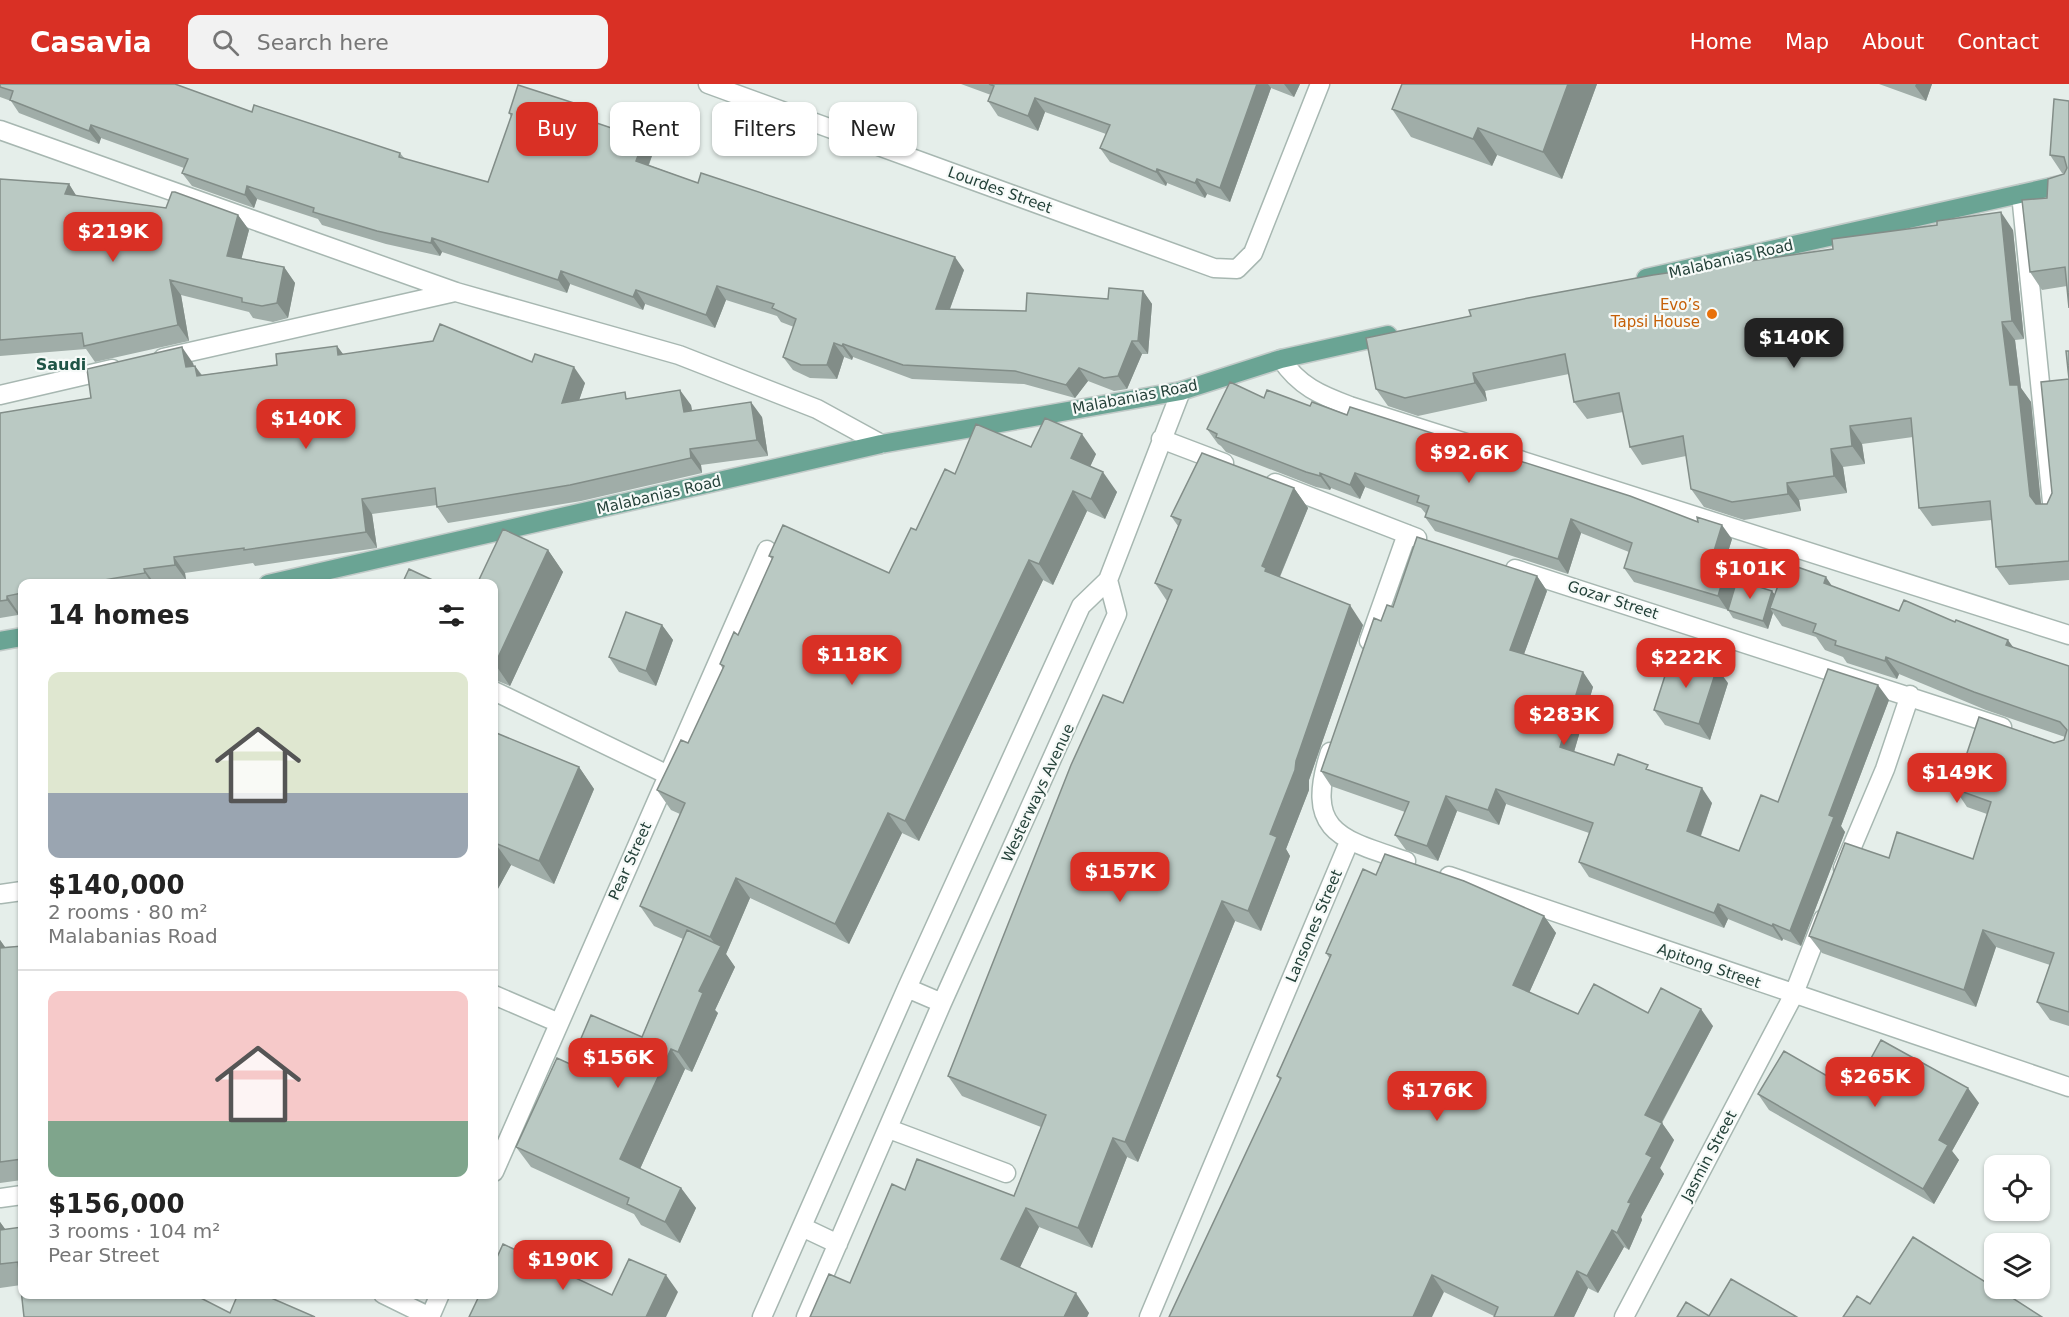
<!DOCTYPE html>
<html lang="en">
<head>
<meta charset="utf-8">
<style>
  body { margin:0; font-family:"DejaVu Sans",sans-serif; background:#f2f2f2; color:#222; height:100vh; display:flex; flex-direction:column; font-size:22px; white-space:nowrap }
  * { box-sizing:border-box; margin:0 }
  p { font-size:20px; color:#767676 }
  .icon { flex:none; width:33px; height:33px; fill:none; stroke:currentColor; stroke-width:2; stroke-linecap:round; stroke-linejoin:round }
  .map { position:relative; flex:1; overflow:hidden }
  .details { position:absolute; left:18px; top:495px; width:480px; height:720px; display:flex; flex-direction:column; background:#fff; border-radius:12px; box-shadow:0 2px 4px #0004 }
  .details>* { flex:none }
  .hud { position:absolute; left:516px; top:18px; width:570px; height:54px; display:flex; gap:12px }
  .fabs { position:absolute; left:1984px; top:1071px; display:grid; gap:12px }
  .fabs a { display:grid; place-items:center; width:66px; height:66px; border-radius:12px; background:#fff; box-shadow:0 2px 4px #0004; font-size:30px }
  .price { position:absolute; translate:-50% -51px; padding:0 14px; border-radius:12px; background:#d93025; color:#fff; font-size:20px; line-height:39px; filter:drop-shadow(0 2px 3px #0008) }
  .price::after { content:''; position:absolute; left:50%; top:36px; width:18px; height:14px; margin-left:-9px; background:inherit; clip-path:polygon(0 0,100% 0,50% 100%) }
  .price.on { background:#222; color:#fff }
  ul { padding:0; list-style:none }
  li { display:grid; align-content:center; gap:12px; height:318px; padding:0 30px }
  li+li { border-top:2px solid #e0e0e0 }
  li span { display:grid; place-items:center; height:186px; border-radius:12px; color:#555 }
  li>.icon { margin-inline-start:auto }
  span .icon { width:108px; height:108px; fill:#fffc; stroke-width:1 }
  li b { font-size:26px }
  h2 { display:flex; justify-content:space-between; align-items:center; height:72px; padding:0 30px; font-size:26px }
  .tag { padding:0 21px; border-radius:12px; background:#fff; box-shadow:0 2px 4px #0004; font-size:21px; line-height:54px }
  .tag.on { background:#d93025; color:#fff }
  header { display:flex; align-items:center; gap:36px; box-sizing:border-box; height:84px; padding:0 30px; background:#d93025; color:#fff }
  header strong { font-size:28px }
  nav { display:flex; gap:33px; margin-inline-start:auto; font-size:21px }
  .search { width:420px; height:54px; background:#f2f2f2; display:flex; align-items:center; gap:15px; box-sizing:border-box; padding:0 21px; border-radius:12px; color:#767676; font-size:22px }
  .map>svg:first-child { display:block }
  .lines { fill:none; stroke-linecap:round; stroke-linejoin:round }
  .minor-casing { stroke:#a7b7b1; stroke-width:21 }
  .major-casing { stroke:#c2cac8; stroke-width:21 }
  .minor { stroke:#fff; stroke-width:18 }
  .major { stroke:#6aa494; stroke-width:18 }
  .wall { fill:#a0ada8 }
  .shaded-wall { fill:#828d88 }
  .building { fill:#bac9c3; stroke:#828d88; stroke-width:1.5 }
  .food-dot { fill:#e8710a; stroke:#f6faf8; stroke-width:2 }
  .labels { text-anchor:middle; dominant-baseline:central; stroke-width:4.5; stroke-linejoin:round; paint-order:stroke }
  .street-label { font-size:15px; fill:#244139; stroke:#f6faf8 }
  .food-label { font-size:15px; fill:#c56008; stroke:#f6faf8; text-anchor:end }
  .neighbourhood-label { font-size:16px; font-weight:bold; fill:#1f5446; stroke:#f6faf8 }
</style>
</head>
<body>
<header>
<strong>Casavia</strong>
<div class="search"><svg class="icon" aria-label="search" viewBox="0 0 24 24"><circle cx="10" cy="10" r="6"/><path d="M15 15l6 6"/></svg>Search here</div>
<nav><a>Home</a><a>Map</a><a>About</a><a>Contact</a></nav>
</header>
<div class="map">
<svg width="2069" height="1233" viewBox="0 0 2069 1233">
  <rect width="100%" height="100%" fill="#e5eeea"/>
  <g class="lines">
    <g class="minor-casing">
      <path id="minor" d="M708,0L1214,184L1237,185L1253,169L1320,0
        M0,46L456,208L679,271L817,325L881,360
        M2021,110L2053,428
        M163,274L455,208
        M1281,275C1299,302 1320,311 1350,322L2069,551
        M0,311L112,285
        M1161,355L1224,379
        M1275,399L1417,454
        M1515,485L2002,643
        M1369,557L1407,450
        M494,607L668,691
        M1330,668C1304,748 1340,755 1406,777
        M1843,784L1885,685L1910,611
        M1449,792L2069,1003
        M0,810L22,807
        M907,904L942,919
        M494,911L559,939
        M889,1045L1006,1089
        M494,1088L767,466
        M0,1114L22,1111
        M802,1143L838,1160
        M383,1210L430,1233
        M430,1233L440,1210
        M762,1233L907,904L1081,522L1108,496L1181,307
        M806,1233L942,919L1117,530L1108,496
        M1149,1233L1349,758
        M1624,1233L1793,912L1823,835"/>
    </g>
    <g class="major-casing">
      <path id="major" d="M1646,194L2069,99
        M268,500L881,360L1181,307L1281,275L1388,251
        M0,557L22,553"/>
    </g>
    <use href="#minor" class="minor"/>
    <use href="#major" class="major"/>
  </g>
  <path class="wall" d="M0,0L252,28L400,69L405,75L488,98L511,33L509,29L586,33V36L653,69L649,81L698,99L964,186L950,225L1026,227L1108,215L1143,207L1152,220L1148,270H1142L1127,305L1114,307L1088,297L1075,314L1024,300L912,295L853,273L852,276L844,273L837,295L810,294L793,286L783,273L794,243L781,238L777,232L726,216L715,244L645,220L643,226L570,200L567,209L442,168L440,172L386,160L322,141L318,135L257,115L254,124L192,102L182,89L184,84L101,54L99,60L19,29L11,17L0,13Z
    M961,0H1300L1294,13L1271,4L1230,118L1207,110L1205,114L1167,99L1166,102L1110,78L1100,64L1106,50L1045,28L1038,47L998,32L988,17L991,11Z
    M1597,0L1562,95L1497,71L1492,82L1411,53L1392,25Z
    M1879,0H1932L1926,17Z
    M2069,17L2067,202L2042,206L2030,188L2047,114L2064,89H2062L2050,71Z
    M0,95L69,100L76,112L166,124L238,131L249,146L241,175L284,183L295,199L288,234L273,238L253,234L249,228L181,211L189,257L95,278L86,265L0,272Z
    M2013,146L2024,255L2015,256L2021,304L2031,318L2041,420H2047L2052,409L2069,295V267V496L2009,501L1996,483L1992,436L1932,442L1919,424L1913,353L1862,360L1865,380L1843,383L1847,409L1799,416L1801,427L1744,436L1704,423L1691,405L1686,372L1642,381L1630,363L1623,328L1587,335L1574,318L1569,290L1485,307L1487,317L1418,332L1388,322L1376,305Z
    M337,262L343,270L532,278L585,299L579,316L629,315L691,321L692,327L762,333L768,372L701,381L702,389L581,417L448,439L437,423V421L372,430L377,464L255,482L253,479L185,489L186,496L160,500H22V527L18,528V531L0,534V329L91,314L193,279L194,282H195L202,291L277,281Z
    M1264,314L1310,322L1347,331L1732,455L1723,484L1736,499L1775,510L1832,502L1899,527L2069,582V942L2050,936L2037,918L2050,881L1996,863L1976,923L1822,869L1809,852L1889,774L1973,775L1987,730L1967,723L1955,705L2054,659L2064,656L2065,653L1986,626L1899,590L1897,595L1847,579L1843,573L1825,566L1816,553L1782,542L1773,529L1768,545L1733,534L1728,526L1634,498L1624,484L1629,468L1581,449L1568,490L1435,447L1425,433L1426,430L1421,424L1365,403L1360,415L1331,404L1330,406L1316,403L1226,368L1221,362L1218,360L1207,345Z
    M1031,363L1096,370L1090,382L1117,408L1105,435L1087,427L1053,501L1043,496L919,757L902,749L849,860L750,814L726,870L735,883L715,926L718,929L692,988L685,985L640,1085L681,1104L696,1124L680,1159L641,1141L634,1130L531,1083L516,1063L570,980L642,953L683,855L654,842L640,822L680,730L671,726L657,706L688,659L723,585L720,580L738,551L772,475L769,472L889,489L916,446L955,390Z
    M1294,404L1308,424L1280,493L1363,541L1309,696V706L1286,765L1290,772L1261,847L1235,837L1138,1078L1127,1073L1092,1164L1039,1143L1020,1183L1089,1229L1087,1233H810L850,1199L905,1106L1014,1112L1041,1043L962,1012L948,992L1123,619L1167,517L1155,499L1178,442L1171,432Z
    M548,466L563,488L510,602L498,597H494V500Z
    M1537,492L1547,507L1524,570L1583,588L1593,603L1574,668L1614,681L1652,687L1712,719L1701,752L1739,767L1778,718L1889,616L1841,742L1845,748L1801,862L1783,855L1782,857L1728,835L1724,844L1589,793L1579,778L1589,749L1506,720L1499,741L1457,727L1438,777L1406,766L1395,751L1405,728L1331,702L1321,687L1381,537L1393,523Z
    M662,541L673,556L656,602L619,588L609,573Z
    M1728,599L1710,656L1665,641L1654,626Z
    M494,648L579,683L594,705L554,800L511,781L494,812Z
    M1376,791L1544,832L1556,849L1529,909L1578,930L1648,929L1713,942L1662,1039L1674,1056L1660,1084L1664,1090L1641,1133L1642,1136L1629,1166L1624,1163L1598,1209L1588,1204L1574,1233H1494V1232L1444,1208L1277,992L1330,875L1326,869Z
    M0,856L5,863L22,862V1096L0,1099Z
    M1853,1007L1979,1019L1952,1067L1959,1076L1934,1120L1769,1026L1758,1010Z
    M0,1138L5,1145L230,1229L315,1233H24L21,1201L0,1204Z"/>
  <path class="shaded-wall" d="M1257,0H1268L1271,4L1230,118L1220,104Z
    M1284,0H1300L1294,13Z
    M1568,0H1597L1562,95L1543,68Z
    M1916,0H1932L1926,17L1915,2Z
    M1035,14L1045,28L1038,47L1028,32Z
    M577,20L586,33L583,45L573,31Z
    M91,41L101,54L99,60L89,47Z
    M1478,44L1497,71L1492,82L1473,55Z
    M644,55L653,69L645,90L636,77Z
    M1157,85L1167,99L1166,102L1156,88Z
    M1197,95L1207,110L1205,114L1195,99Z
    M69,100L79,116L65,110Z
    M247,102L257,115L254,124L245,111Z
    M2001,128L2013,146L2024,255L2012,237Z
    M238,131L249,146L238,188L227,172Z
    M432,154L442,168L440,172L431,159Z
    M955,173L964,186L945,238L936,225Z
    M284,183L295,199L288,234L277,219Z
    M561,187L570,200L567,209L558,196Z
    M170,196L181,211L189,257L178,241Z
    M717,202L726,216L715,244L706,231Z
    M636,206L645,220L643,226L633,213Z
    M1143,207L1152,220L1148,270L1138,257Z
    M2002,238L2015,256L2021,304L2031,318L2042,430L2030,412L2010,301Z
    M1132,257L1142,270L1127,305L1118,292Z
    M834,259L844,273L837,295L827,281Z
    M843,260L853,273L852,276L842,262Z
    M337,262L348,277L338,271Z
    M182,263L193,279L197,299L186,283Z
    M195,282L206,298L197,292Z
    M574,283L585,299L573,334L562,319Z
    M1079,284L1088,297L1075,314L1066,301Z
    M1473,289L1485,307L1487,317L1475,299Z
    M680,306L691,321L695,344L684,328Z
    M751,318L762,333L768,372L757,356Z
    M1850,342L1862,360L1865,380L1852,362Z
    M1082,350L1096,370L1085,394L1071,374Z
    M690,365L701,381L702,389L691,374Z
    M1831,365L1843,383L1847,409L1834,392Z
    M1103,388L1117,408L1105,435L1091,415Z
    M1320,389L1331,404L1330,406L1320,392Z
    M1355,389L1365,403L1360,415L1350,401Z
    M1787,399L1799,416L1801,427L1788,410Z
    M1294,404L1308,424L1277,499L1279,506L1262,482Z
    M1073,407L1087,427L1053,501L1039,480Z
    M362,415L372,430L377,464L366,448Z
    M1571,435L1581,449L1568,490L1558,475Z
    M1722,441L1732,455L1720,494L1710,480Z
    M548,466L563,488L510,602L495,580Z
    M174,473L185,489L186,496L175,481Z
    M1029,476L1043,496L919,757L905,737Z
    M144,485L155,500H152L145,489Z
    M1726,485L1736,500L1728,527L1718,512Z
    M1537,492L1547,507L1520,581L1510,566Z
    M1826,493L1838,511L1824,499Z
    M1772,507L1778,514L1770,524L1773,529L1768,545L1763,537Z
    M7,512L18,528V531L7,516Z
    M1350,521L1363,541L1309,696V706L1286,765L1290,772L1261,847L1248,827L1270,750Z
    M662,541L673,556L656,602L646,587Z
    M2008,556L2021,574L2006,561Z
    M1886,573L1899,590L1897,595L1885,577Z
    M1717,584L1728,599L1710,656L1699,640Z
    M1583,588L1593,603L1571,678L1560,663Z
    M1878,601L1889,616L1841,742L1845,748L1801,862L1790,847L1829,731Z
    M579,683L594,705L554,800L539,777Z
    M1702,704L1712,719L1697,762L1687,747Z
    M1496,705L1506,720L1499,741L1488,726Z
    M1446,712L1457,727L1438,777L1427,762Z
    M888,729L902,749L849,860L835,840Z
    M495,759L511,781L494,812V762Z
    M736,794L750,814L726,870L735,883L715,926L718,929L692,988L678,968L699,907L719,865L710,853Z
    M1222,817L1235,837L1138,1078L1125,1058Z
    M1718,820L1728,835L1724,844L1714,829Z
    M1544,832L1556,849L1525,918L1513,901Z
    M1773,840L1783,855L1782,857L1772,842Z
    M1983,846L1996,863L1976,923L1964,906Z
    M0,856L12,873L0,865Z
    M1701,925L1713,942L1657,1047L1645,1031Z
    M19,956L22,962V998Z
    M671,965L685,985L635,1096L620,1075Z
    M1968,1004L1979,1019L1952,1067L1959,1076L1934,1120L1923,1105L1939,1056Z
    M1662,1039L1674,1056L1660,1084L1664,1090L1641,1133L1642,1136L1629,1166L1617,1149L1646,1070Z
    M1113,1054L1127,1073L1092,1164L1078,1144Z
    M681,1104L696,1124L680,1159L665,1138Z
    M1026,1124L1039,1143L1015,1194L1001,1175Z
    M0,1138L13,1156L0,1147Z
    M1612,1146L1624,1163L1598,1209L1587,1192Z
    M1577,1187L1588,1204L1574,1233H1554Z
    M666,1191L678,1208L666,1233H646Z
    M1432,1191L1444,1208L1432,1233H1413Z
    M1076,1209L1089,1229L1087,1233H1064Z"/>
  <path class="building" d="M0,0H175L252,28L254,21L400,69L399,73L488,98L512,30L509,29L518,1L577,20L573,31L644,55L636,77L698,99L701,89L955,173L936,225L1026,227L1027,209L1108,215L1109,204L1143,207L1138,257H1132L1118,292L1104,294L1079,284L1066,301L1015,287L903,281L843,260L842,262L834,259L827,281H801L783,273L796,235L772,224L774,220L717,202L706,231L636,206L633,213L561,187L558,196L432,154L431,159L377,147L313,128L314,124L247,102L245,111L182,89L188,75L91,41L89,47L10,16L13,7L0,3Z
    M989,0H1257L1220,104L1197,95L1195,99L1157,85L1156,88L1100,64L1110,41L1035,14L1028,32L988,17L994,2Z
    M1402,0H1568L1543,68L1478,44L1473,55L1392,25Z
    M2054,15L2069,17V224L2065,183L2030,188L2022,116L2047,114L2048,95L2064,90L2067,84L2064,73L2050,71Z
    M0,95L69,100L65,110L166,124L172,108H175L238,131L227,172L284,183L277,219L262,222L242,218V214L170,196L178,241L84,262L82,249L0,256Z
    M2001,128L2012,237L2002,238L2010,301H2018L2030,412L2036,420H2047L2052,409L2041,298L2069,295L2066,267H2069V477L1996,483L1990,417L1919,424L1911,334L1850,342L1852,362L1831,365L1834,392L1787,399L1788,410L1732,418L1691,405L1683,352L1630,363L1619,309L1574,318L1565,270L1473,289L1475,299L1405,314L1376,305L1366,254L1471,232L1469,226L1528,214L1653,191L1833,165L1832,155L1937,141V137Z
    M440,240L532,278L535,270L574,283L562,319L625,308L626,315L680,306L684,328L751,318L757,356L690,365L691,374L570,401L437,423L435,404L362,415L366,448L244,466V464L174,473L175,481L144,485L145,489L81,500H22V509L7,512V516L0,517V329L91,314L87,285L182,263L186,283L195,282L197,292L277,281L276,270L337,262L338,271L433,257Z
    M1230,298L1264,314L1267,306L1310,322L1312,318L1347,331L1350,323L1630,412L1698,438L1697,433L1722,441L1710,480L1726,485L1718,512L1624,484L1632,459L1571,435L1558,475L1425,433L1429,422L1417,418L1419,412L1355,389L1350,401L1320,389V392L1306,388L1216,353L1217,350L1207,345Z
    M1045,334L1082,350L1071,374L1103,388L1091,415L1073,407L1039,480L1029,476L905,737L888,729L835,840L736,794L710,853L640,822L685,719L657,706L681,656L688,659L724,582L720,580L734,548L738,551L773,473L769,472L783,441L889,489L911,444L916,446L945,385L955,390L976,340L1031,363Z
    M1202,369L1294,404L1262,482L1266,484L1265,487L1350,521L1296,677L1295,686L1270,750L1277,753L1248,827L1222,817L1125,1058L1113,1054L1078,1144L1026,1124L1001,1175L1076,1209L1064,1233H810L829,1190L850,1199L892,1100L905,1106L917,1075L1014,1112L1046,1031L948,992L1071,681L1103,611L1123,619L1172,506L1155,499L1181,436L1171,432Z
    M503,445L548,466L495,580H494V500H477Z
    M1417,453L1537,492L1510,566L1583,588L1560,663L1614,681L1618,670L1648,681L1646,685L1702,704L1687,747L1739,767L1761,711L1778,718L1828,585L1878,601L1829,731L1834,733L1790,847L1773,840L1772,842L1718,820L1714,829L1579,778L1593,739L1496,705L1488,726L1446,712L1427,762L1395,751L1409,718L1321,687L1374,534L1381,537L1387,521L1393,523Z
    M1786,479L1826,493L1824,499L1899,527L1904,516L1955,538L1956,536L2008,556L2006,561L2069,582V928L2037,918L2054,869L1983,846L1964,906L1809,852L1845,759L1889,774L1897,748L1973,775L1991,718L1955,705L1979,633L2054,659L2064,656L2067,646L2060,638L1974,608L1886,573L1885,577L1835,561L1836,557L1813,548L1816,540L1770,524Z
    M409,485L441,500H402Z
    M1737,496L1772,507L1763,537L1728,526Z
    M626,528L662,541L646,587L609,573Z
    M1672,570L1717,584L1699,640L1654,626Z
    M494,648L579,683L539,777L495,759L494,762Z
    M1385,770L1464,797L1544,832L1513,901L1578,930L1594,900L1648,929L1661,904L1701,925L1645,1031L1662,1039L1646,1070L1652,1073L1628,1118L1631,1119L1617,1149L1612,1146L1587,1192L1577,1187L1554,1233H1494L1498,1223L1432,1191L1413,1233H1169L1281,994L1277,992L1331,871L1326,869L1363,785L1376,791Z
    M687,846L721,862L699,907L703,909L678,968L671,965L620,1075L681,1104L665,1138L627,1120L629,1114L516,1063L557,974L570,980L591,931L642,953Z
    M22,862V956H19L22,998V1075L0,1078V864Z
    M1881,956L1968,1004L1939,1056L1948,1061L1923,1105L1758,1010L1784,967L1853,1007Z
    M22,1143V1210H193L230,1229L238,1210H262L315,1233H24L18,1178L0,1180V1146Z
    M1913,1153L1995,1204H1997L2042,1233H1843L1857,1212L1870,1220Z
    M503,1160L612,1211L629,1175L666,1191L646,1233H469L480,1210H494V1180Z
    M1731,1195L1797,1233H1677L1686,1218L1709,1232Z"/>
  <circle class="food-dot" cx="1712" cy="230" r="6"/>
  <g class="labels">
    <g class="street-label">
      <text transform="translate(1000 106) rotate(20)">Lourdes Street</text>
      <text transform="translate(1731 175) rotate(-13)">Malabanias Road</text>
      <text transform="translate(1135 313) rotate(-11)">Malabanias Road</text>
      <text transform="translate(659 411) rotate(-13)">Malabanias Road</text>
      <text transform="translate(1613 516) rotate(18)">Gozar Street</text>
      <text transform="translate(1038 709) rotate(-65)">Westerways Avenue</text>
      <text transform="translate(630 777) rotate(-66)">Pear Street</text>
      <text transform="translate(1314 842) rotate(-67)">Lansones Street</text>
      <text transform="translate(1709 882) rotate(19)">Apitong Street</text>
      <text transform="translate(1709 1072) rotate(-62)">Jasmin Street</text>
    </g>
    <g class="food-label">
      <text x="1700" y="221">Evo’s<tspan x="1700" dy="17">Tapsi House</tspan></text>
    </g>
    <g class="neighbourhood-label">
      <text x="61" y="280">Saudi</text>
    </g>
  </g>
</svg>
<div class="fabs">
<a><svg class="icon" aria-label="locate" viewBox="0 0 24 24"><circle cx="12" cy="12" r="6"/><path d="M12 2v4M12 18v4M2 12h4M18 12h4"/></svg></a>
<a><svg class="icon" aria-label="layers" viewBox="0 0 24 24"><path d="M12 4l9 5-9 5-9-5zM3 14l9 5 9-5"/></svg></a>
</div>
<b class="price" style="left:113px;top:179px">$219K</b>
<b class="price on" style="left:1794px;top:285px">$140K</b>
<b class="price" style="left:306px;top:366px">$140K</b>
<b class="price" style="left:1469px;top:400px">$92.6K</b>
<b class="price" style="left:1750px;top:516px">$101K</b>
<b class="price" style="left:852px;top:602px">$118K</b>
<b class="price" style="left:1686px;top:605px">$222K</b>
<b class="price" style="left:1564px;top:662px">$283K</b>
<b class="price" style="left:1957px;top:720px">$149K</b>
<b class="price" style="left:1120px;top:819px">$157K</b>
<b class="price" style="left:618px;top:1005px">$156K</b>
<b class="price" style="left:1875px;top:1024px">$265K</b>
<b class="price" style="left:1437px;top:1038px">$176K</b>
<b class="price" style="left:563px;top:1207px">$190K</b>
<div class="hud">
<a class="tag on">Buy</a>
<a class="tag">Rent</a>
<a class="tag">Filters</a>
<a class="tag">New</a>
</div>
<section class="details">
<h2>14 homes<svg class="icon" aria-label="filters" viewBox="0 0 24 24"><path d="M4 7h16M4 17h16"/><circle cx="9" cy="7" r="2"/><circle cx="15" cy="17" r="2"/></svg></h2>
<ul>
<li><span style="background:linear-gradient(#dfe7d0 65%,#9aa5b1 0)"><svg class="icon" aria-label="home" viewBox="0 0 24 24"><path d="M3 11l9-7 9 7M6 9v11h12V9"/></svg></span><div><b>$140,000</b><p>2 rooms · 80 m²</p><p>Malabanias Road</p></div></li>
<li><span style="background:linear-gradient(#f6c9c9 70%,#7fa58c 0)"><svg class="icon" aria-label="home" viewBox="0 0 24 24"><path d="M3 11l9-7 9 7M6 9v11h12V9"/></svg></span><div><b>$156,000</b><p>3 rooms · 104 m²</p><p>Pear Street</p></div></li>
</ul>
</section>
</div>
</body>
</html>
